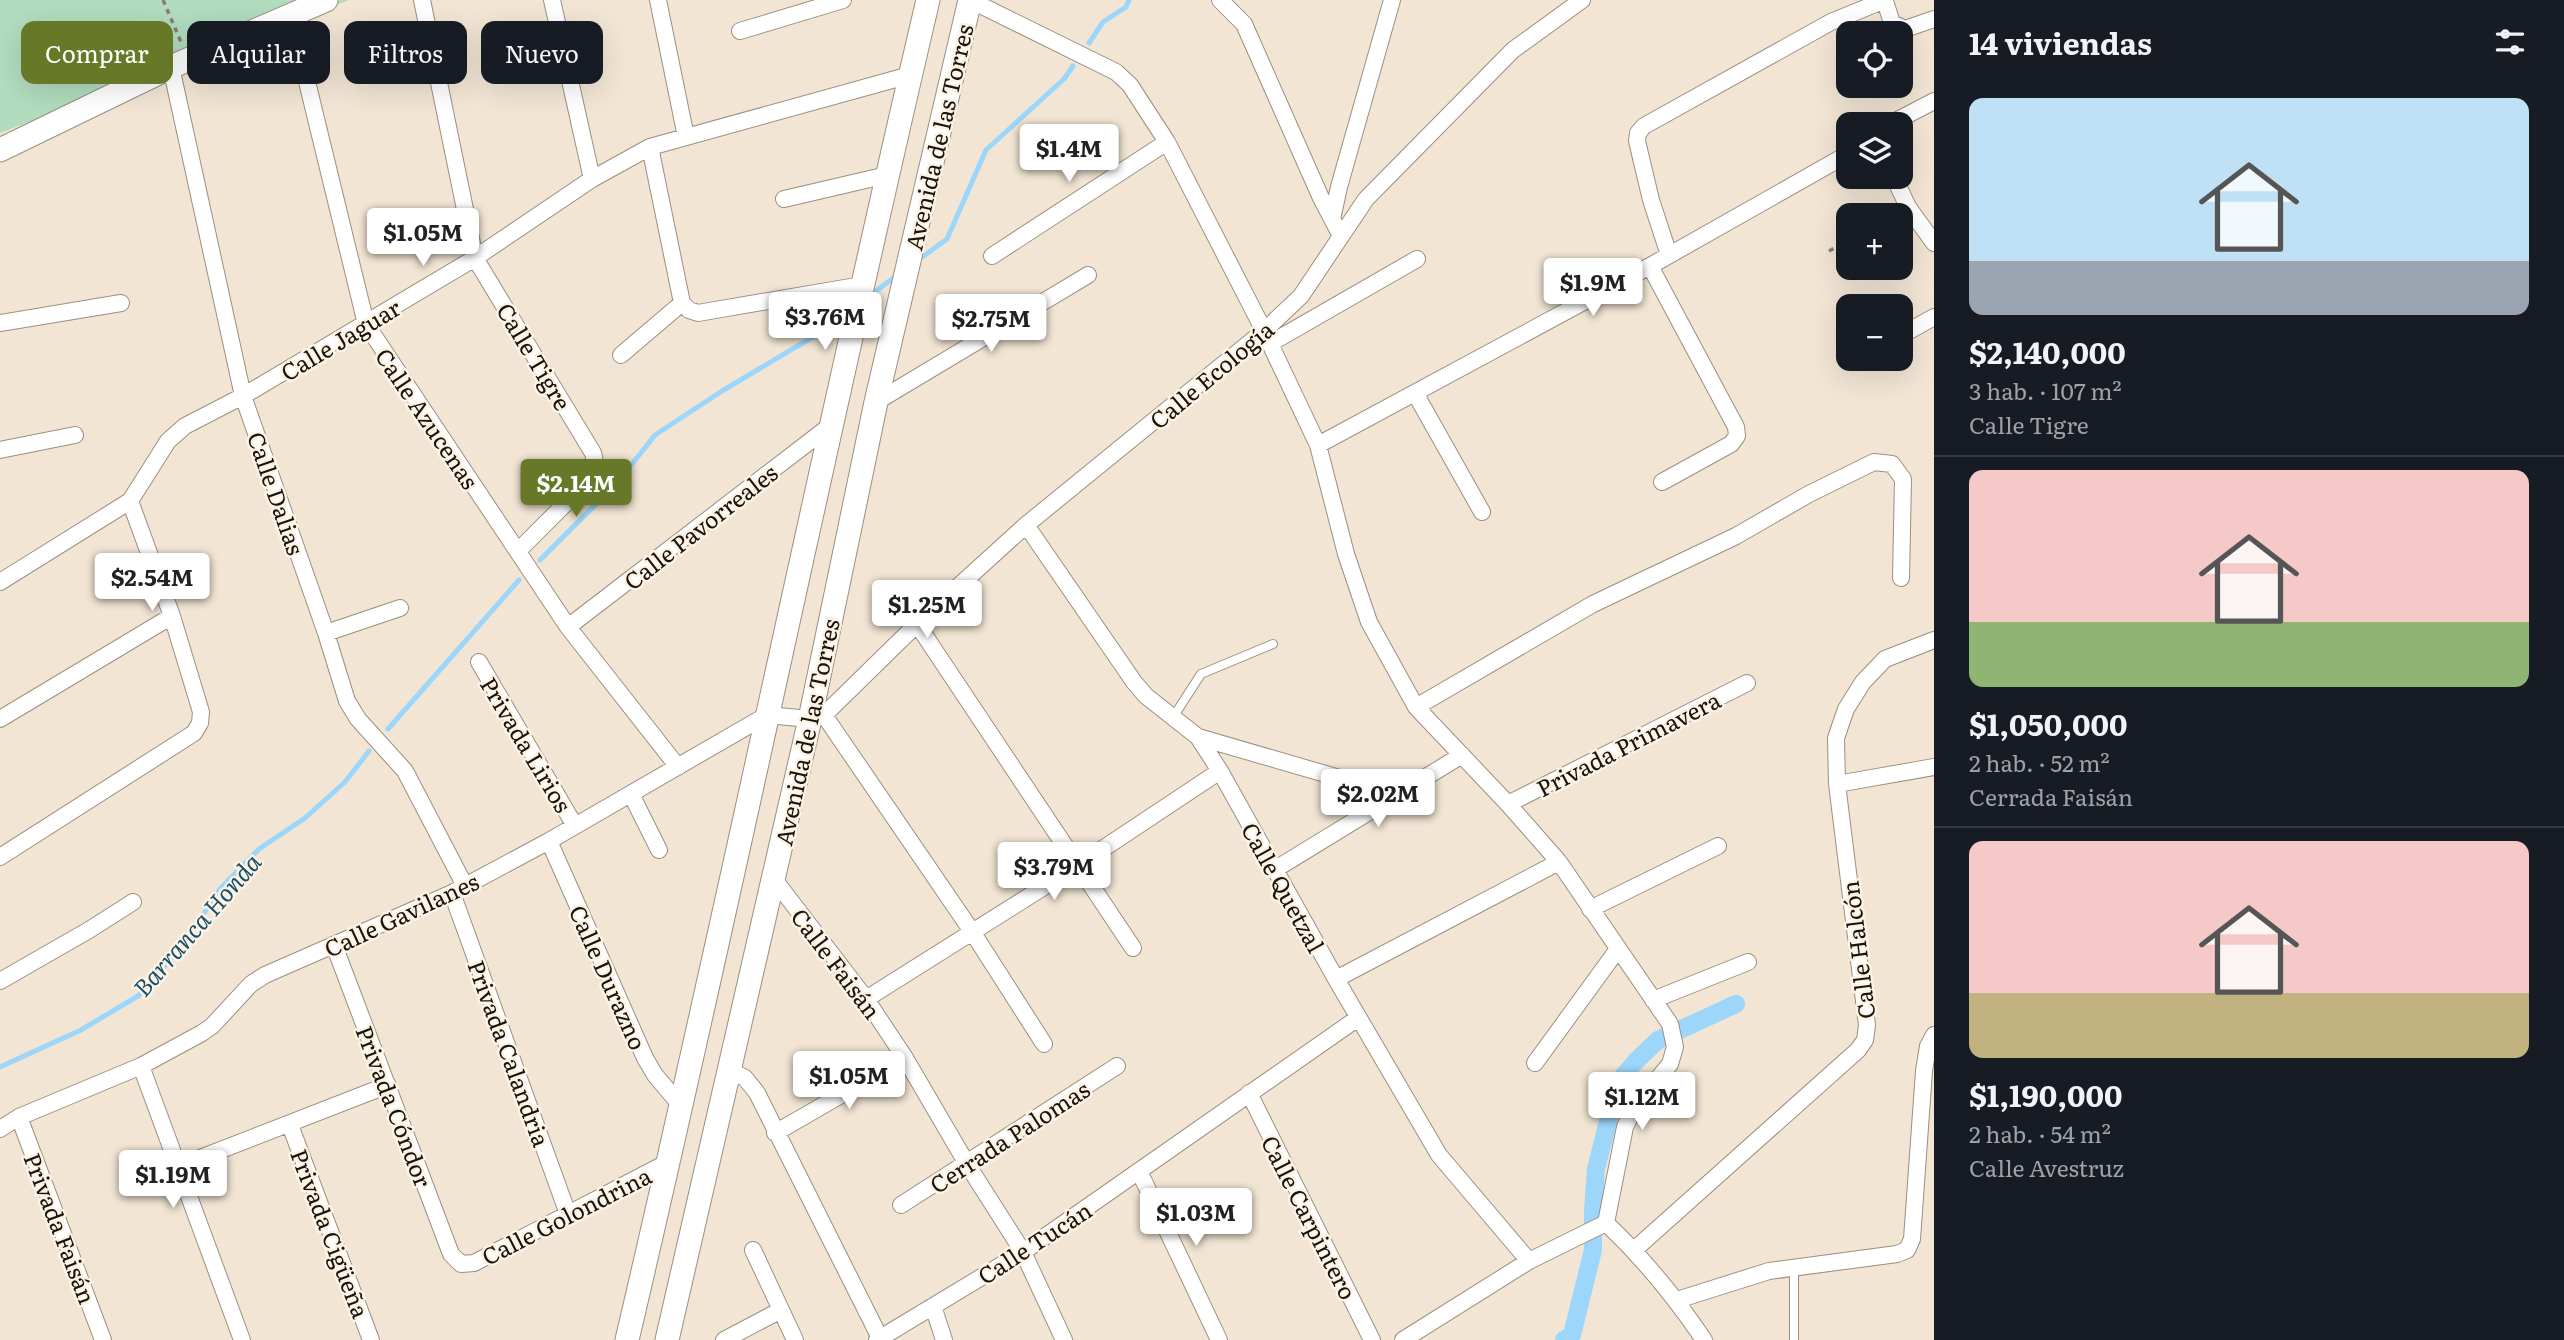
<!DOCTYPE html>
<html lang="es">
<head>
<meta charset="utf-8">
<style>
  body { margin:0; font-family:Literata,serif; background:#242831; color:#f1f3f6; height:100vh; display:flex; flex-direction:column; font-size:26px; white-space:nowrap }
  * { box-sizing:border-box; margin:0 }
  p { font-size:23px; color:#9ea1a6 }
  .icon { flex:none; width:38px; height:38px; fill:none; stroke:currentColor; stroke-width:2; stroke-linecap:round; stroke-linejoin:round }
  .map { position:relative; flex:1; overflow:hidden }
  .drawer { display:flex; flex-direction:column; background:#171b24; width:630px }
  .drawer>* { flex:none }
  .banner { position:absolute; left:21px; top:21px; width:665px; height:63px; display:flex; gap:14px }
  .buttons { position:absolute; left:1836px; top:21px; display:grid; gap:14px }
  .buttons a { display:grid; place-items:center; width:77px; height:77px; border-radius:14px; background:#171b24; box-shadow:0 7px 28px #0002; font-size:35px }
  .price { position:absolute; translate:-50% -60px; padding:0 16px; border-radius:7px; background:#fff; color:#222; font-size:23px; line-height:46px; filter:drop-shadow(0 2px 4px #0008) }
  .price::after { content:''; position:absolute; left:50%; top:42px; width:21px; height:16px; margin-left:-10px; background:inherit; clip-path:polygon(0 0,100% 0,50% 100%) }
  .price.on { background:#677928; color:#fff }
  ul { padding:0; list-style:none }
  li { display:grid; align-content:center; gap:14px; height:371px; padding:0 35px }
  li+li { border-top:2px solid #363941 }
  li span { display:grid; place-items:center; height:217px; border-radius:14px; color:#555 }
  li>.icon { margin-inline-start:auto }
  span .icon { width:126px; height:126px; fill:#fffc; stroke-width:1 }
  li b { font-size:30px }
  h2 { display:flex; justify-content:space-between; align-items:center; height:84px; padding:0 35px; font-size:30px }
  .tag { padding:0 24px; border-radius:14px; background:#171b24; box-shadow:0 7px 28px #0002; font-size:24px; line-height:63px }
  .tag.on { background:#677928; color:#fff }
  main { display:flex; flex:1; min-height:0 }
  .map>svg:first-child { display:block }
  .green { fill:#b1dcbe }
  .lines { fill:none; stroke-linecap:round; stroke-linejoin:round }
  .stream { stroke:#9cd6fb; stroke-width:5 }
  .canal { stroke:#9cd6fb; stroke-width:18 }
  .service-casing { stroke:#9b8f7f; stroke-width:10 }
  .minor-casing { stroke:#9b8f7f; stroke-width:18 }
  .secondary-casing { stroke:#9b8f7f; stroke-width:25 }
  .path { stroke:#877f73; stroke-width:3.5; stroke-dasharray:5 5; stroke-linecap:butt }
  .service { stroke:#fff; stroke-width:8 }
  .minor { stroke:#fff; stroke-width:16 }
  .secondary { stroke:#fff; stroke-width:23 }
  .labels { text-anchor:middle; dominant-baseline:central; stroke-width:5; stroke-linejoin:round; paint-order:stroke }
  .street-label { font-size:23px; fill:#17130d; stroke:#fdf3e5 }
  .water-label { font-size:24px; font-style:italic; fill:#174f6e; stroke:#fdf3e5 }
</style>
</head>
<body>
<main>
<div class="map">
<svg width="1934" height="1340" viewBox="0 0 1934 1340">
  <rect width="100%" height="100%" fill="#f2e5d4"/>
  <path class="green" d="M0,0H349L0,133Z"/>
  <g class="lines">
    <path class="stream" d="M1089,43L1103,22L1126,7L1129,0
      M918,260L947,239L986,150L1064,79L1073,66
      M868,297L896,276
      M540,560L617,483L655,435L722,391L816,335L847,313
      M388,729L519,580
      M0,1067L81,1030L138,996L183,945L220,889L259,849L305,818L345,782L369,751"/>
    <path class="canal" d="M1564,1340L1572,1335L1593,1250V1212L1596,1169L1618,1082L1636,1061L1658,1040L1736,1004"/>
    <g class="service-casing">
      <path id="service" d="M1172,719L1201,674L1273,644
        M1794,1268V1340"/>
    </g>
    <g class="minor-casing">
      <path id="minor" d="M422,0L475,258L593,453L596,466L594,475L518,551
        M552,0L592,179
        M658,0L686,137
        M970,0L1116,72L1130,85L1167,142L1264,331L1318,445L1346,554L1369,622L1416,707L1508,804L1559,862L1670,1024L1675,1047L1670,1064L1635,1106L1625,1127L1606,1223
        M1220,0L1244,24L1321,198L1341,236
        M1885,1L1892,23L1905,29L1934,19
        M291,16L366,324L568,627L678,767
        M740,31L843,0
        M171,67L243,396L326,633L347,701L358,719L405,771L465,886
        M1890,124L1934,101
        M650,147L682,303L689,310L698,313L862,285
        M1894,177L1908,207L1934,243
        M784,199L887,175
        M1332,219L1339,187L1392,0
        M1669,255L1651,200L1637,141L1638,133L1644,126L1831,22L1885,0
        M992,256L1167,142
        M1650,266L1736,427L1737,436L1731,444L1662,482
        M0,323L121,303
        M1900,336L1934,317
        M1269,344L1417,259
        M621,355L682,303
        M1415,393L1482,512
        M876,402L1088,275
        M1318,445L1650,266L1848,154
        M0,450L75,435
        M1026,525L1134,682L1146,696L1198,737L1220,771L1336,979L1439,1155L1529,1261
        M0,582L130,501L168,441L185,426L243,396L475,258L592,179L650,147L910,75
        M917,624L1133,948
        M568,627L831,425
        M326,633L400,608
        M479,662L575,826
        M1416,707L1593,604L1736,536L1809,494L1874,462L1892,464L1903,479L1901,578
        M824,715L973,933L1044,1044
        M0,719L172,616
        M1198,737L1398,795
        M1837,784L1934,767
        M631,794L659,850
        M1508,804L1747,683
        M549,841L645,1058L655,1075L682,1107
        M0,857L194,733L200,723L201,712L172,616L130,501
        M1274,870L1462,755
        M773,878L866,999L905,1058L967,1164L1023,1252L1064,1340
        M452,893L568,1214
        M1590,909L1718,846
        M334,945L451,1254L461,1264L474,1263L670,1161
        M1336,979L1559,862
        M0,981L89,930L133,902
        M866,999L1077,866L1220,771
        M1653,1000L1748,962
        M1535,1063L1618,949
        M141,1066L242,1340
        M729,1070L745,1078L757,1093L880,1338
        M1249,1093L1372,1340
        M19,1117L103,1340
        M290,1125L371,1340
        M0,1129L19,1117L141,1066L202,1033L212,1026L251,984L265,975L452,893L549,841L767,715L810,719L824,715L917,624L1026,525L1264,331L1301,296L1366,199L1513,50L1582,0
        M775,1133L905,1058
        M177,1167L388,1085
        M1139,1171L1219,1340
        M901,1205L1117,1066
        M1606,1223C1644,1259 1675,1297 1704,1340
        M753,1250L795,1340
        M1634,1250L1858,1050L1865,1040L1867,1025L1837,784L1836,738L1846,709L1863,682L1885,659L1934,640
        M1677,1300L1769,1271L1897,1254L1907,1250L1912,1239L1924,1071L1928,1046L1934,1035
        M933,1306L944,1340
        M724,1340L781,1310
        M877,1340L1023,1252L1358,1018
        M1403,1340L1529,1261L1606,1223"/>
    </g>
    <g class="secondary-casing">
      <path id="secondary" d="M0,150L171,67L326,0
        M627,1340C732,894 823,446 928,0
        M667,1340L810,719L876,402L970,0"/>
    </g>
    <path class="path" d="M163,0L181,42
      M1829,251L1848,241"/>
    <use href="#service" class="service"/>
    <use href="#minor" class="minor"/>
    <use href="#secondary" class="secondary"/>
  </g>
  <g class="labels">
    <g class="street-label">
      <text transform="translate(938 137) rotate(-77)">Avenida de las Torres</text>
      <text transform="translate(340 339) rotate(-31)">Calle Jaguar</text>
      <text transform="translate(535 356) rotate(59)">Calle Tigre</text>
      <text transform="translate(1211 374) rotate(-40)">Calle Ecología</text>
      <text transform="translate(428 418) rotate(56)">Calle Azucenas</text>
      <text transform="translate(277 493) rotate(71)">Calle Dalias</text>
      <text transform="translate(700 526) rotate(-38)">Calle Pavorreales</text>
      <text transform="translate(806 732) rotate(-78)">Avenida de las Torres</text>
      <text transform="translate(1628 743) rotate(-27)">Privada Primavera</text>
      <text transform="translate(527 744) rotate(59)">Privada Lirios</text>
      <text transform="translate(1284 887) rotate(61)">Calle Quetzal</text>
      <text transform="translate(401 914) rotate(-25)">Calle Gavilanes</text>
      <text transform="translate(1857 950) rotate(-97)">Calle Halcón</text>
      <text transform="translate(837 963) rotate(53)">Calle Faisán</text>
      <text transform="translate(609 977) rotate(66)">Calle Durazno</text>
      <text transform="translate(510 1053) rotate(70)">Privada Calandria</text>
      <text transform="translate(395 1106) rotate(69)">Privada Cóndor</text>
      <text transform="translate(1009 1136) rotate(-33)">Cerrada Palomas</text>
      <text transform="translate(566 1215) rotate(-27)">Calle Golondrina</text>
      <text transform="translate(1310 1217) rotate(63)">Calle Carpintero</text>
      <text transform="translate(61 1228) rotate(69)">Privada Faisán</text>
      <text transform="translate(331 1233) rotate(69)">Privada Cigüeña</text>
      <text transform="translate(1034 1242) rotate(-33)">Calle Tucán</text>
    </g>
    <g class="water-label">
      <text transform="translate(196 924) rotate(-49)">Barranca Honda</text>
    </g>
  </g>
</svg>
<div class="buttons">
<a><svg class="icon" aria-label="locate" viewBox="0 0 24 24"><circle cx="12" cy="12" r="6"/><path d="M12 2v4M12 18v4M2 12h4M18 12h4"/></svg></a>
<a><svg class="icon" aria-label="layers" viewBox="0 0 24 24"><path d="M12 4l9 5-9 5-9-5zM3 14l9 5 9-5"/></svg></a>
<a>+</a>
<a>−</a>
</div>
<b class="price" style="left:1069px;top:184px">$1.4M</b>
<b class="price" style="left:423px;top:268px">$1.05M</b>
<b class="price" style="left:1593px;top:318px">$1.9M</b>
<b class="price" style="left:825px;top:352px">$3.76M</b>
<b class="price" style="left:991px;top:354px">$2.75M</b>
<b class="price on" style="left:576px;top:519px">$2.14M</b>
<b class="price" style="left:152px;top:613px">$2.54M</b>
<b class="price" style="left:927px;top:640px">$1.25M</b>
<b class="price" style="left:1378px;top:829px">$2.02M</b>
<b class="price" style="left:1054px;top:902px">$3.79M</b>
<b class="price" style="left:849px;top:1111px">$1.05M</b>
<b class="price" style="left:1642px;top:1132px">$1.12M</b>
<b class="price" style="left:173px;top:1210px">$1.19M</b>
<b class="price" style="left:1196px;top:1248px">$1.03M</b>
<div class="banner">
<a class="tag on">Comprar</a>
<a class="tag">Alquilar</a>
<a class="tag">Filtros</a>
<a class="tag">Nuevo</a>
</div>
</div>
<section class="drawer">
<h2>14 viviendas<svg class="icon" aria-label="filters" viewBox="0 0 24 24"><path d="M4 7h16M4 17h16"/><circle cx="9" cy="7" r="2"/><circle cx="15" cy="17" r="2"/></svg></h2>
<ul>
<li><span style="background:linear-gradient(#bfe0f5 75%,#9aa5b1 0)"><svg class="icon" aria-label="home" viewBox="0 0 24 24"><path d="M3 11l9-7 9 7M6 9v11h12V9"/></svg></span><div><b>$2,140,000</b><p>3 hab. · 107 m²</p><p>Calle Tigre</p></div></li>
<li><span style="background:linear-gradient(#f6c9c9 70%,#8fb573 0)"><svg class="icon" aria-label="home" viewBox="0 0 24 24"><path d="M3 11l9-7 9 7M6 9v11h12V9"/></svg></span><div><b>$1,050,000</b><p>2 hab. · 52 m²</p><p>Cerrada Faisán</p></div></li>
<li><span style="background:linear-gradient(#f6c9c9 70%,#c2b280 0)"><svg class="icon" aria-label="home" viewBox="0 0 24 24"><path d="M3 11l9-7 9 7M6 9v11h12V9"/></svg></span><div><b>$1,190,000</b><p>2 hab. · 54 m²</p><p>Calle Avestruz</p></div></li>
</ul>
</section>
</main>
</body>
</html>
